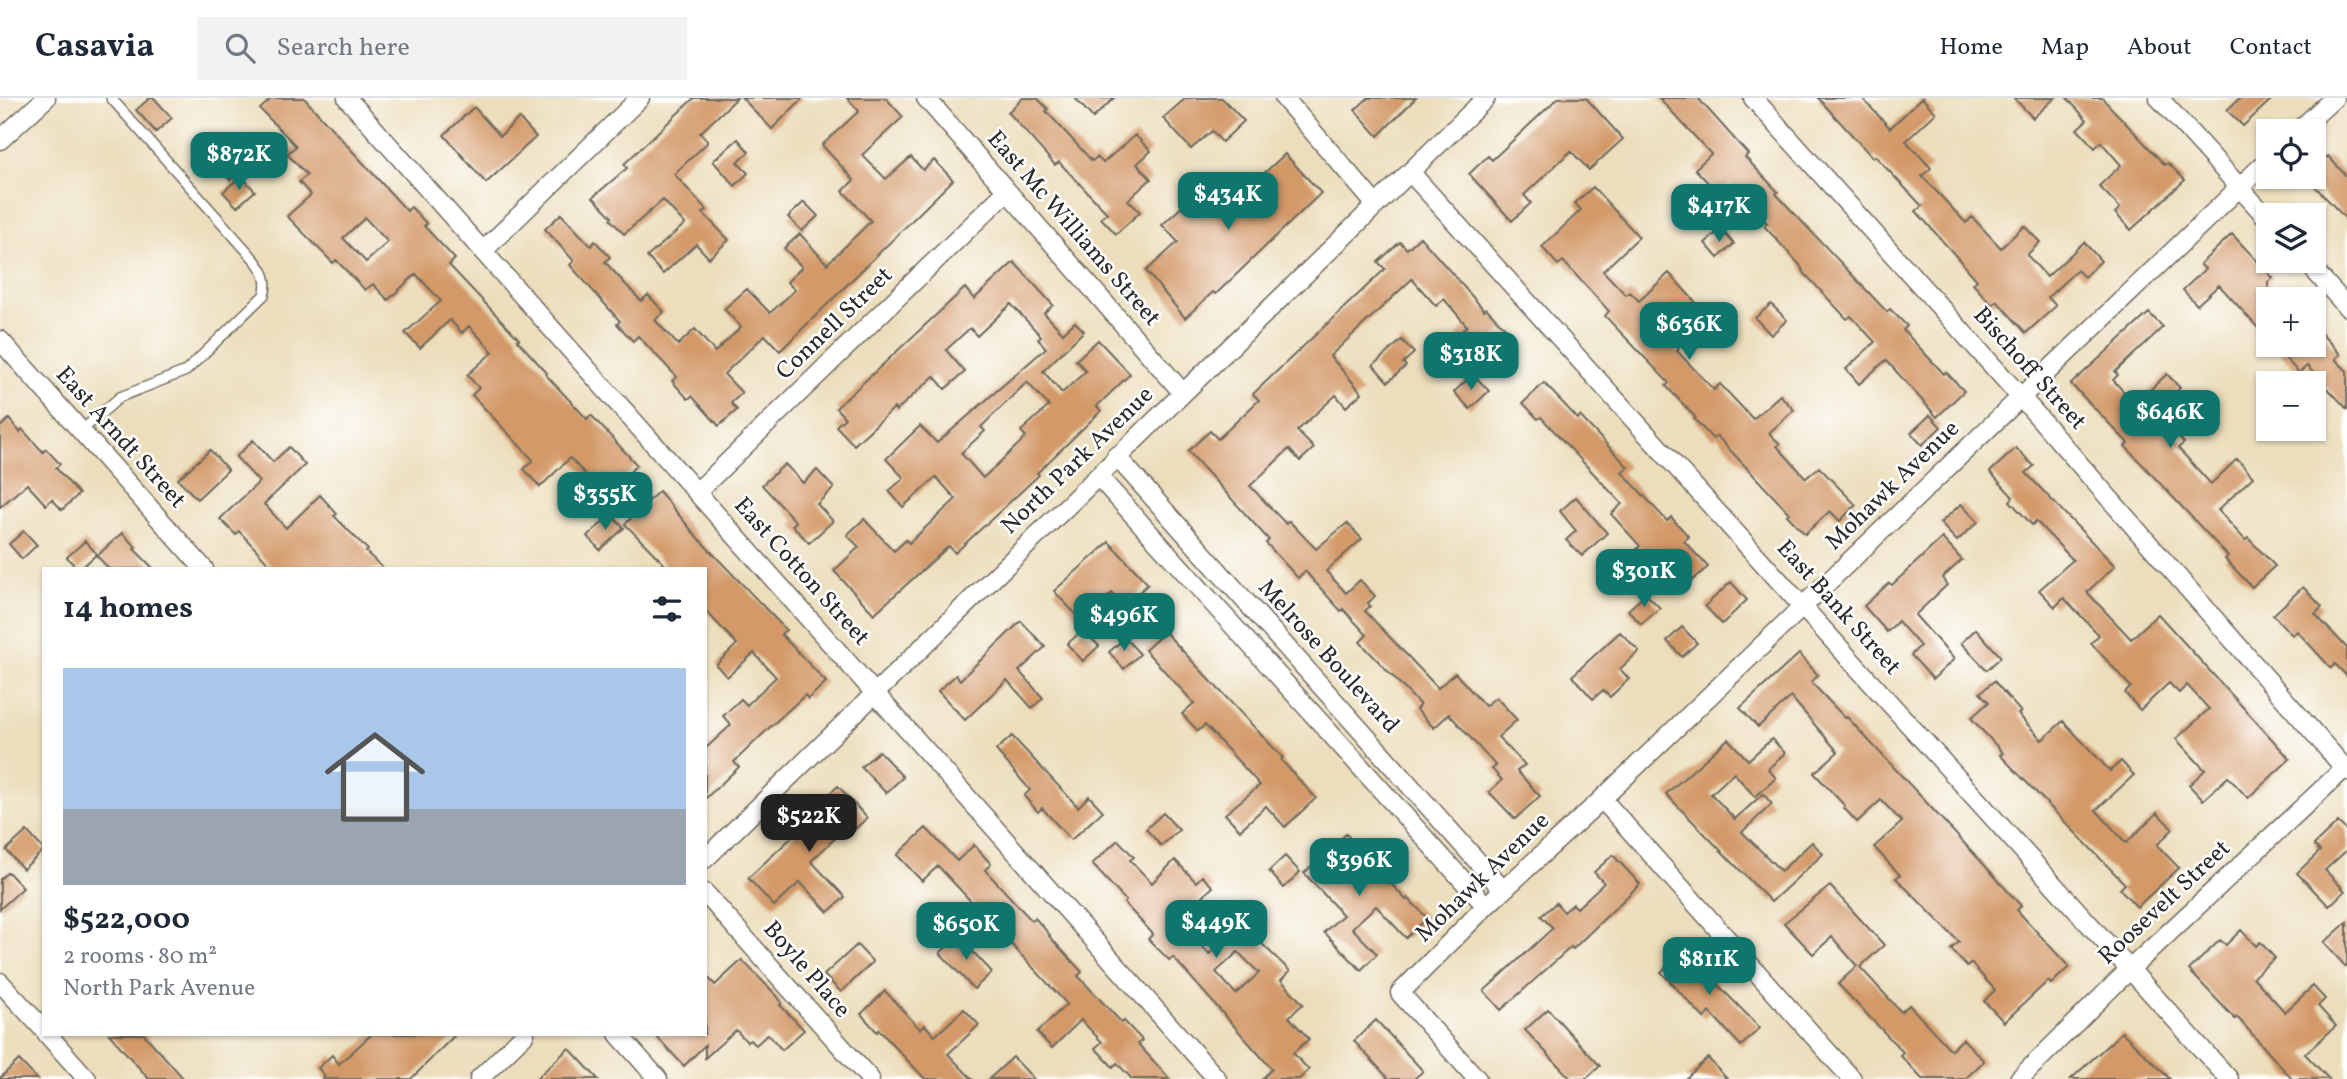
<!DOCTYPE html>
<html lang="en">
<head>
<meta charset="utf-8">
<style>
  body { margin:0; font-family:Vollkorn,serif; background:#f2f2f3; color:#1f2937; height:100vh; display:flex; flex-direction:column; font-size:26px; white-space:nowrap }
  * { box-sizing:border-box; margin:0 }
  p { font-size:23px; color:#747a83 }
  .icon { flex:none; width:38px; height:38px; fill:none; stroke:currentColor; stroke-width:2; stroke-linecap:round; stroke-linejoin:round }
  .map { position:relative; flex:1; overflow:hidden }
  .panel { position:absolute; left:42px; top:469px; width:665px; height:469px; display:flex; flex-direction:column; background:#fff; border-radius:0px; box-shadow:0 2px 5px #0004 }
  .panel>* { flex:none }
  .controls { position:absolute; left:2256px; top:21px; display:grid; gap:14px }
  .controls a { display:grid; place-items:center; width:70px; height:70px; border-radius:0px; background:#fff; box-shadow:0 2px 5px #0004; font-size:35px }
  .price { position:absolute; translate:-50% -60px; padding:0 16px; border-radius:14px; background:#0f766e; color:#fff; font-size:23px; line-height:46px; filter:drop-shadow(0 2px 4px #0008) }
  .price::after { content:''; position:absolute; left:50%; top:42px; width:21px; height:16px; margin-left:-10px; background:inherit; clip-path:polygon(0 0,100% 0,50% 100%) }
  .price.selected { background:#222; color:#fff }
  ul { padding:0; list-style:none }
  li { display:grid; align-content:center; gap:14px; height:371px; padding:0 21px }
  li span { display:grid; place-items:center; height:217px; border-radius:0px; color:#555 }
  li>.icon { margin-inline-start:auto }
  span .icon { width:126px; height:126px; fill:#fffc; stroke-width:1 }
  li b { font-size:30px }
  h2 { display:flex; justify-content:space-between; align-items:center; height:84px; padding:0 21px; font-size:30px }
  header { display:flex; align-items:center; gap:42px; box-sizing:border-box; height:98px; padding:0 35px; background:#fff; border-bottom:2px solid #e0e1e3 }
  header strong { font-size:33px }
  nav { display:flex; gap:38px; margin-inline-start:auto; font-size:24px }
  .search { width:490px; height:63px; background:#f2f2f3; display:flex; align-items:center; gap:18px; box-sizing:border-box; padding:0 24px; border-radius:0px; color:#747a83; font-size:26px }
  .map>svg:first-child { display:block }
  .building { fill:#d39967; fill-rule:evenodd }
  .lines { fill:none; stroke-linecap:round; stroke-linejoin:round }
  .service-casing { stroke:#6f6a5e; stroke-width:12 }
  .minor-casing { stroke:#6f6a5e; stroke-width:21 }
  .service { stroke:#fff; stroke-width:9 }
  .minor { stroke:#fff; stroke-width:18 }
  .labels { text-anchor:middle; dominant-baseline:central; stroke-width:5; stroke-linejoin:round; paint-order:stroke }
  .street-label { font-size:24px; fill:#2b2b2b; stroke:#fff }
</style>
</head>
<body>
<header>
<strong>Casavia</strong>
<div class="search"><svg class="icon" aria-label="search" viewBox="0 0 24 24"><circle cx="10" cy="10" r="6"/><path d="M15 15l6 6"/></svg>Search here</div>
<nav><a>Home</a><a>Map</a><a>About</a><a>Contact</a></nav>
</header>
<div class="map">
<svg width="2347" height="981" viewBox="0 0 2347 981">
  <rect width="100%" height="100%" fill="#fff"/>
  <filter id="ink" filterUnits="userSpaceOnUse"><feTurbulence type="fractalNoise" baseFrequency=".0143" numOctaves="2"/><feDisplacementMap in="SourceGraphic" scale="14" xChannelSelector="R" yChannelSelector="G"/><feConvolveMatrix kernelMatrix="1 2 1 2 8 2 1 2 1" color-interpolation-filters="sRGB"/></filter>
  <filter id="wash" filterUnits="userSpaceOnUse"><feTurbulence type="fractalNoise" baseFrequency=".00686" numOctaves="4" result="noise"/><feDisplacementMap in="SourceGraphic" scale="28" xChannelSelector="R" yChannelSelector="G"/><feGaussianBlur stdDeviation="1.57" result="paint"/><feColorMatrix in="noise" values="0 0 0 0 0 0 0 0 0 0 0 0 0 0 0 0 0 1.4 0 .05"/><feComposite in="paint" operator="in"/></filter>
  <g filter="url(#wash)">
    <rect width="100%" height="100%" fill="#ecdebc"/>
    <g id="blocks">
      <path class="building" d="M150,0H154L172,20L156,34L136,12Z
        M272,0H304L407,113L411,109L427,126L424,128L455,161L449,167L519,241L517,242L547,275L546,277L587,321L591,317L637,367L605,397L570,360L540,389L524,371L533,362L472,297L479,290L467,277L493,254L469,228L462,235L450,222L420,250L405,235L441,203L416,176L388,202L373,186L365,192L336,162L333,165L287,118L311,97L299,84L307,77L287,56L296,48L260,11ZM365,120L388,144L366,164L343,140Z
        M694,0H737L700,35L708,44L674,76L707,112L703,115L729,142L709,160L696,146L663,176L647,159L685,126L663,102L624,136L610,121L612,119L593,99L627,70L624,66Z
        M742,0H803L772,31Z
        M847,0H886L903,19L862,57L886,81L911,59L923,72L934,62L953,82L780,253L765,237L724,276L742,295L731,305L737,312L719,328L692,298L688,301L672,283L677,279L638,238L633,243L617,226L620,223L570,167L574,163L545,131L561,116L591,148L595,143L610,159L605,164L641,203L648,197L664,214L655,222L678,247L695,231L715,254L741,229L724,211L747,191L770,215L795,192L787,184L802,169L784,150L800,136L827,166L871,123L843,93L854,82L822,47L859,13Z
        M1023,0H1037L1048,11L1046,13L1092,63L1097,59L1103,65L1135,37L1151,53L1137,66L1151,81L1128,102L1140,114L1116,136L1101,120L1107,115L1059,64L1055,67L1008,14Z
        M1075,0H1114L1093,20Z
        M1186,0H1222L1244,23L1222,44L1212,33L1191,51L1163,20Z
        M1368,0H1416L1378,38L1355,12Z
        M1558,0H1586L1623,41L1589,72L1571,53L1524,97L1531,105L1512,123L1469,76L1488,58L1492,62Z
        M1659,0H1698L1748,56L1745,59L1778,94L1776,96L1887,214L1890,211L1907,228L1903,232L1944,276L1946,274L1964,293L1937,319L1886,262L1859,286L1846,271L1875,244L1851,218L1847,221L1805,176L1800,167L1764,128L1767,125L1730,86L1719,96L1695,71L1711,56Z
        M1818,0H1862L1890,30L1922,0L1936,15L1906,43L1931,70L1922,78L1966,125L1972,119L2001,150L2024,128L2040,144L2027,157L2047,179L2084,144L2101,163L2084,179L2077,172L2048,199L2056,208L2026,235L1997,203L1992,207L1973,186L1977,182L1916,113L1922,108L1875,58L1873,60Z
        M2014,0H2055L2033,20Z
        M2067,0H2102L2165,67L2168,65L2185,82L2131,132L2115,115L2120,110L2099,88L2121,67L2101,44L2095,50L2077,31L2087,22Z
        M2240,0H2273L2243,28L2227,12Z
        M474,9L500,38L519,20L536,39L486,85L444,37Z
        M738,41L749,54L737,64L748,75L735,88L713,63Z
        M236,49L250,64L230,82L215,67Z
        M1285,56L1321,95L1216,196L1213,194L1185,220L1146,173L1178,144L1162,127L1198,94L1204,101L1234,74L1249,89Z
        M2328,58L2347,79V122L2306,79H2314V71Z
        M241,78L255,93L237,109L223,94Z
        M1593,89L1639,139L1603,173L1626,197L1630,194L1639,203L1669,175L1700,209L1668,239L1679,251L1677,253L1714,292L1720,286L1753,321L1780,297L1794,312L1769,335L1780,346L1777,348L1806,380L1819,369L1856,407L1840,423L1830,413L1805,436L1787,417L1789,415L1717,338L1713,341L1694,321L1696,320L1666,288L1669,285L1605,218L1609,213L1563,163L1558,167L1542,149L1581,112L1575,105Z
        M804,104L818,118L802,133L788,119Z
        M1721,131L1734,146L1718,160L1705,145Z
        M2232,136L2273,180L2268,184V241L2219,187L2197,207L2183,192L2205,171L2200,166Z
        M1420,139L1484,212L1486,210L1505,230L1475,259L1456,238L1467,228L1444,201L1436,208L1412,181L1330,258L1362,295L1346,309L1336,297L1297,333L1314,350L1300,363L1289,351L1250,388L1286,426L1289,423L1316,451L1347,425L1362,441L1326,473L1346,495L1360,482L1375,498L1368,505L1370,508L1365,513L1438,590L1455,575L1485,608L1496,599L1517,622L1498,639L1525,667L1517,673L1540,698L1515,721L1489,694L1502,682L1492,671L1496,668L1449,616L1434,630L1416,611L1420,607L1360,544L1367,537L1343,511L1341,513L1305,473L1298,480L1266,445L1269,442L1188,353L1210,333L1218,341L1259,302L1253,296L1385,171L1378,164L1400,144L1407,151Z
        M1014,164L1053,207L1044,215L1063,235L1075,224L1084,233L1043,273L1062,295L1086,273L1076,262L1098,242L1130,276L1097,308L1101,313L1037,375L1039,377L955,455L949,448L874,516L834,473L859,449L847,437L864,421L894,453L906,442L909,445L956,401L936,379L903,409L889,393L904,380L886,361L920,328L937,345L1046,250L1038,241L1041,238L1011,206L977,238L970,230L946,252L965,274L945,291L934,278L896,313L894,310L854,347L836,328L845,320L836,310L965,190L974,201ZM1027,284L1049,308L1021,333L1026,339L983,380L961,355L985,333L981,329Z
        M1771,206L1787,222L1771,237L1755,220Z
        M2149,215L2163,229L2115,274L2118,277L2113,282L2135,306L2167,276L2180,290L2155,314L2184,345L2178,350L2211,386L2237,361L2253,379L2218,412L2245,442L2248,440L2275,468L2252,489L2225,461L2228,458L2125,348L2128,345L2071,286Z
        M2320,234L2340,256L2335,261L2347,273V311L2307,268L2299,275L2273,247H2314V240Z
        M1402,242L1414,255L1403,265L1406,268L1388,284L1373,267Z
        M1465,252L1479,267L1465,280L1451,265Z
        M1473,276L1489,293L1470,311L1454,294Z
        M1544,285L1578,321L1580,318L1628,369L1622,374L1667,423L1671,419L1689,439L1684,443L1708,469L1688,486L1673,470L1663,479L1637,451L1640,448L1611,416L1622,406L1541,319L1538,321L1523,305Z
        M1930,317L1941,329L1922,347L1911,335Z
        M9,321L20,334L22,331L43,354L46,351L60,366L56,370L79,396L62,412L52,401L46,407L27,386L0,409V329Z
        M253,342L273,364L289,349L305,367L264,406L286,430L320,397L337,416L334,418L368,452L366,454L384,471H274L239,433L236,437L220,421L259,384L236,359Z
        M2016,350L2034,368L2026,375L2115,468L2087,494L2131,541L2158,516L2290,661L2248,700L2228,679L2203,702L2189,687L2205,672L2176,641L2209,611L2187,587L2179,595L2169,585L2140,612L2125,595L2131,589L2091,545L2099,537L2064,500L2055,509L2039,492L2073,462L2036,423L2032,427L2010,403L2013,399L1990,374Z
        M210,352L228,372L197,401L178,381Z
        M785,366L803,385L817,372L834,390L817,406L833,423L809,445L792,427L796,424L762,387Z
        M659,393L697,439L786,532L781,536L826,584L808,601L805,597L769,630L734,664L739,669L705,701V651L731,627L723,618L741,601L747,607L776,579L754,555L727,579L716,567L737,546L705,512V471H669L625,426Z
        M1576,399L1607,435L1582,458L1566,442L1576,433L1560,413Z
        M1961,406L1978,424L1957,443L1940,425Z
        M611,417L624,430L600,452L587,438Z
        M24,433L37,447L22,461L9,446Z
        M122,435L136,449L134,451L154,471H109L97,458Z
        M1942,440L1962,462L1942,480L1947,487L1915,517L1954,561L1933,581L1911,557L1920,548L1898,523L1887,534L1864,508L1889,485L1892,487Z
        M85,443L97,456L80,471H77L67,459Z
        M1109,444L1148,486L1124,508L1112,495L1082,523L1054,493Z
        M1731,484L1747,502L1722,526L1705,508Z
        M2303,489L2322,509L2315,516L2347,550V578L2335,566L2331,570L2297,533L2292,537L2273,517Z
        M1646,496L1660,510L1641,526L1628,512Z
        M1021,523L1045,549L1019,573L1043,600L1032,610L1007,582L965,622L938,593L956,577L960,582Z
        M1682,529L1697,545L1682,559L1667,543Z
        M1976,531L2001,559L1987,572L1961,545Z
        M1083,532L1099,548L1083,563L1067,546Z
        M1165,534L1283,660L1281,662L1316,700L1285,729L1266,708L1240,732L1225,716L1260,687L1205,627L1198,633L1182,616L1194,605L1145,552Z
        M1620,534L1639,553L1620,571L1629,581L1610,599L1603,592L1593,601L1572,578Z
        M1125,540L1140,556L1124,571L1109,554Z
        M1799,556L1818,577L1811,584L1845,620L1847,619L1989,772L2021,808L2017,812L2069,869L2051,886L2048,883L2004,924L1984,903L1995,892L1971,865L1967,869L1951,851L1959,844L1896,780L1900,777L1874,749L1902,724L1881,702L1857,724L1844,710L1845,708L1814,675L1838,654L1791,599L1758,629L1740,610Z
        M1994,583L2021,614L2018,616L2042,642L2063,623L2110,673L2121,663L2134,677L2096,712L2126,745L2157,715L2173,731L2157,747L2179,770L2137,809L2120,791L2125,786L2000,657L2003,655L1971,620L1989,604L1980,595Z
        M1012,638L1078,709L1089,698L1103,713L1071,742L1042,710L1038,714L1024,698L1030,692L996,652Z
        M1728,641L1748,662L1772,641L1785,655L1768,671L1776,680L1755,699L1734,675L1711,696L1735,721L1763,696L1772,706L1742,734L1781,773L1812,744L1823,756L1771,804L1666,696Z
        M879,653L903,679L886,695L861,669Z
        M838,688L867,720L851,735L846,730L811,763L845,799L828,814L800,784L774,808L748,780L826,708L822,703Z
        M1163,715L1179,732L1161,748L1146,731Z
        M2338,724L2347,733V752L2325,772L2345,793L2329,808L2297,775L2320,753L2314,747Z
        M926,730L957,763L974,747L991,766L985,772L1032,823L1035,820L1050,837L1049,838L1082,874L1078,878L1122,925L1124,923L1142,942L1138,946L1170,981H1132L1117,965L1113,969L1095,950L1102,944L1081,922L1052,950L1037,934L1067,906L938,768L922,783L897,757Z
        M27,733L44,752L23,771L6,752Z
        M1346,736L1406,802L1408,800L1427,820L1406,840L1376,808L1352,830L1377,856L1361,872L1324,834L1343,817L1304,775Z
        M1118,742L1134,759L1130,762L1152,785L1175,762L1196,784L1202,778L1213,789L1176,822L1209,856L1247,823L1262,840L1259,843L1290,873L1281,882L1303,906L1289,919L1309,941L1293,955L1309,972L1299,981H1262L1272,971L1173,859L1169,862L1148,841L1153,836L1124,805L1126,803L1092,766ZM1238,854L1259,875L1236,896L1216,874Z
        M1613,757L1640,786L1573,851L1571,849L1501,912L1484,893L1553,830L1541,818L1556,805L1564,814L1573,806L1577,810L1604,785L1594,774Z
        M1285,758L1300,774L1284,790L1269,773Z
        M8,774L23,790L0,811V781Z
        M1830,788L1884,847L1860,869L1901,914L1909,907L1951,952L1963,941L1984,963L1965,981H1922L1900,957L1903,954L1838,886L1857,868L1832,839L1813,856L1784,825Z
        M2347,824V870L2324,845Z
        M2241,832L2256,848L2260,844L2275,860L2253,879L2285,914L2313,888L2325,901L2318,908L2336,928L2305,956L2329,981H2292L2237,919L2235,921L2189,872L2220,842L2226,847Z
        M958,838L992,874L974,891L940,855Z
        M857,847L873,864L841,894L824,877Z
        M1684,852L1760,930L1741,948L1710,914L1704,920L1661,874Z
        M742,862L777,898L782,905L780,907L804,932L782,952L768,936L756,947L750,942L747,944L736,932L705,960V947L684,968L654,936H705V876L715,887Z
        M885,893L920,931L925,927L935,938L964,911L979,927L948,956L972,981H925L879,932L877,934L861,916Z
        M1548,911L1600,968L1586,981H1571L1525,932Z
        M1376,922L1423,973L1414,981H1389L1354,943Z
        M2122,934L2170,981H2071Z
        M109,936H144L184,981H149Z
        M372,936H456L411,981H322L325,978L318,970L332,957L339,966Z
        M569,950L598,981H536Z
        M1013,959L1034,981H989Z
        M1708,960L1727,981H1685Z
        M19,962L37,981H0V980Z"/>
    </g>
  </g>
  <g filter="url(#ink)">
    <use href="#blocks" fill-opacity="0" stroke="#6f6a5e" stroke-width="2"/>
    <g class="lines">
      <g class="service-casing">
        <path id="service" d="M81,333L120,299L186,273L264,197C269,182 263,172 254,161L111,0"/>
      </g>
      <g class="minor-casing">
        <path id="minor" d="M347,0L1217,981
          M926,0L1183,295
          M1284,0L1376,107
          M1753,0L2034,314L2347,673
          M2159,0L2268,121
          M2298,33L2334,0
          M0,42L46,0
          M1410,74L2229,981
          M483,153L640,0
          M2306,163L2347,209
          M0,242L204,471
          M1116,358L1503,792
          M1098,378L1486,808
          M697,394L1007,93
          M1602,701L1852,981
          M705,761L1486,0
          M705,795L870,981
          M0,884L44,932
          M47,936L87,981
          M618,936L658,981
          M479,981L525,936
          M1477,981L1400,895L1486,808L1602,701L2268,62
          M2019,981L2130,871L2347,668"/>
      </g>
      <use href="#service" class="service"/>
      <use href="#minor" class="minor"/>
    </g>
  </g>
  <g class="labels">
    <g class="street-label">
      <text transform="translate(1073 131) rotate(49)">East Mc Williams Street</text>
      <text transform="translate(835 226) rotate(-44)">Connell Street</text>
      <text transform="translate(2029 271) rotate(48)">Bischoff Street</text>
      <text transform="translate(120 340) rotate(48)">East Arndt Street</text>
      <text transform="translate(1078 363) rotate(-44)">North Park Avenue</text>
      <text transform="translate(1893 388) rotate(-44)">Mohawk Avenue</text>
      <text transform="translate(801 474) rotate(48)">East Cotton Street</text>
      <text transform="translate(1838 510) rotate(48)">East Bank Street</text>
      <text transform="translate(1328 559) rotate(48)">Melrose Boulevard</text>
      <text transform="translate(1483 780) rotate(-44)">Mohawk Avenue</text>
      <text transform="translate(2165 805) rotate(-43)">Roosevelt Street</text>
      <text transform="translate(806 872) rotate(49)">Boyle Place</text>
    </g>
  </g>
</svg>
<div class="controls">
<a><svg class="icon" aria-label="locate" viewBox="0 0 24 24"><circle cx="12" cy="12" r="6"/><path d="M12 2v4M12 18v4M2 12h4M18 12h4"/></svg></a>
<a><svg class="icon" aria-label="layers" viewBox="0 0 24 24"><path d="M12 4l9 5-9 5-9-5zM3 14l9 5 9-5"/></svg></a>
<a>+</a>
<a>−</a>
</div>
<b class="price" style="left:239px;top:94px">$872K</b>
<b class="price" style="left:1228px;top:134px">$434K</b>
<b class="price" style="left:1719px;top:146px">$417K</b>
<b class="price" style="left:1689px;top:264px">$636K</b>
<b class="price" style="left:1471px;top:294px">$318K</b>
<b class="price" style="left:2170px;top:352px">$646K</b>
<b class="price" style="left:605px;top:434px">$355K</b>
<b class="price" style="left:1644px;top:511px">$301K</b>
<b class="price" style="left:1124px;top:555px">$496K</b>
<b class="price selected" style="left:809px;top:756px">$522K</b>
<b class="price" style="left:1359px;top:800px">$396K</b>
<b class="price" style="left:1216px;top:862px">$449K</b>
<b class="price" style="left:966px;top:864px">$650K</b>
<b class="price" style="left:1709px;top:899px">$811K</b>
<section class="panel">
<h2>14 homes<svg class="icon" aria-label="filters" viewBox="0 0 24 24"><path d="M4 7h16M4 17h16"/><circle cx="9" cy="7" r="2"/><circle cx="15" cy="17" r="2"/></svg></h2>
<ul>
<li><span style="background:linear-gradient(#a9c7e8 65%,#9aa5b1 0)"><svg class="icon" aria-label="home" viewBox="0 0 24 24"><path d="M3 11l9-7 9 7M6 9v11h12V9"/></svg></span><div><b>$522,000</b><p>2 rooms · 80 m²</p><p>North Park Avenue</p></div></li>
</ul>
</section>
</div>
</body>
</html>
